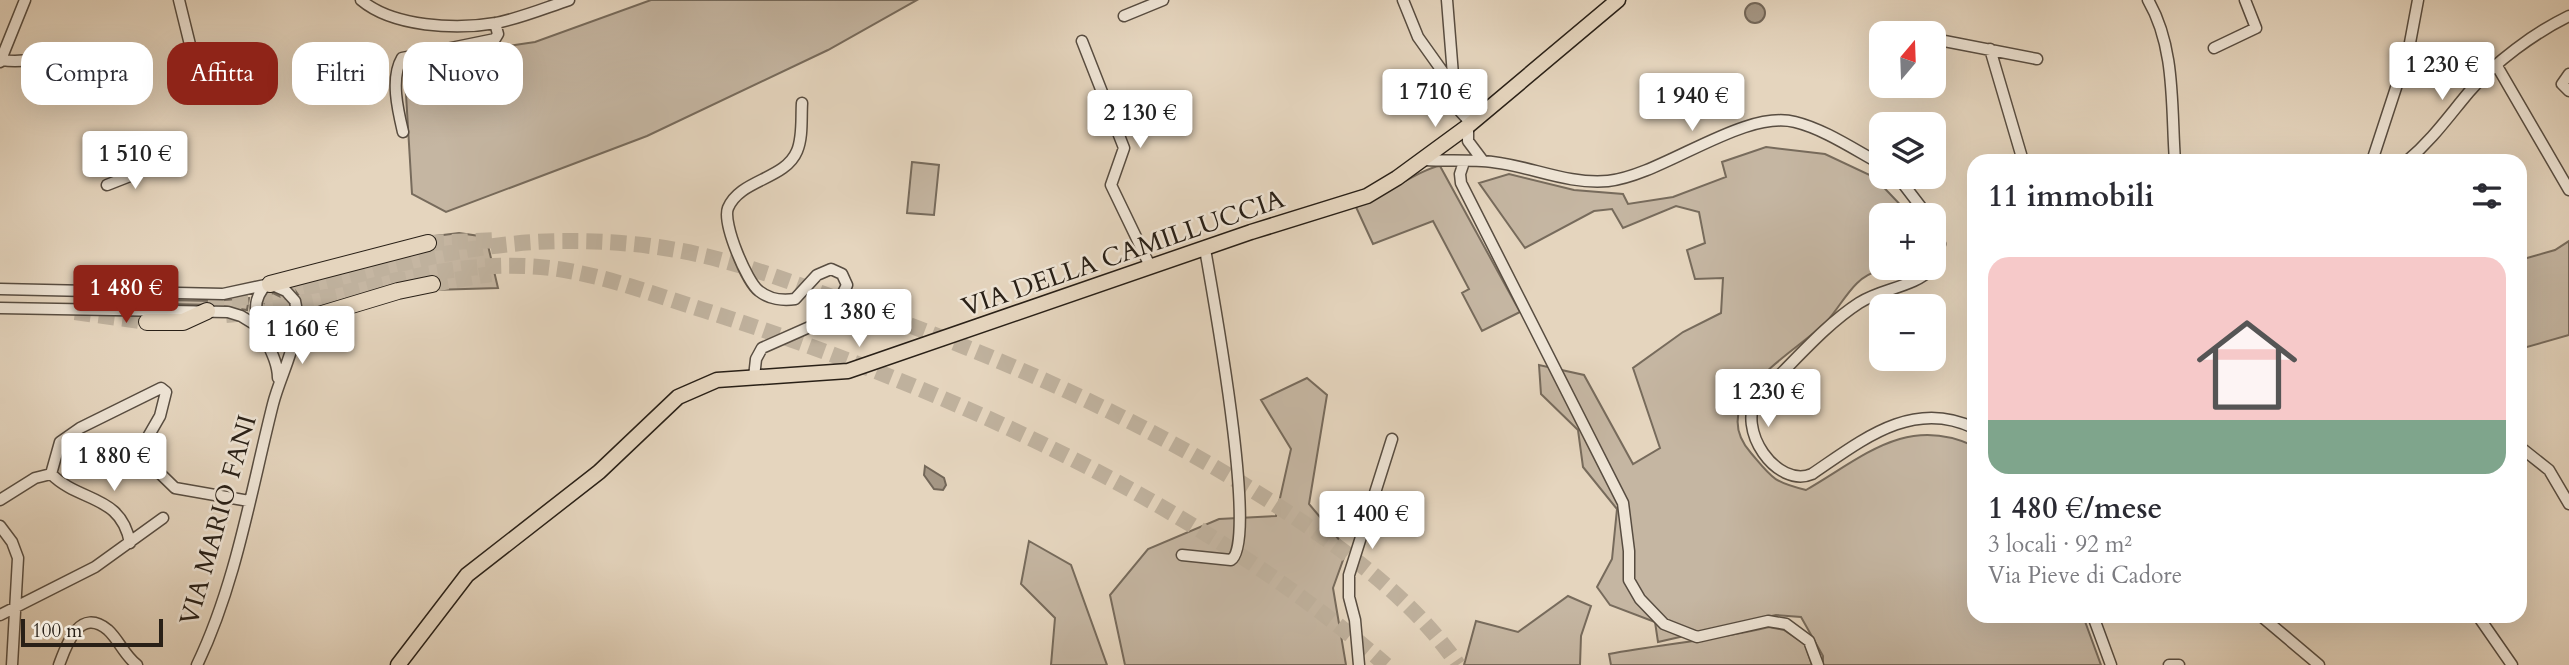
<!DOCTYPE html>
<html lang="it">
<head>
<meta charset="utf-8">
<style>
  body { margin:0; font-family:Cardo,serif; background:#f7f7f7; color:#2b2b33; height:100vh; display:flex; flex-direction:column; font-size:26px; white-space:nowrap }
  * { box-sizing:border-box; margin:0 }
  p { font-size:23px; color:#7c7c81 }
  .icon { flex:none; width:38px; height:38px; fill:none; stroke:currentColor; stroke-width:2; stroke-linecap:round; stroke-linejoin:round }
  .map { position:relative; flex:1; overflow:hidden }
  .drawer { position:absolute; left:1967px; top:154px; width:560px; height:469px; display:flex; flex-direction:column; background:#fff; border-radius:21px; box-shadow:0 7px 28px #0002 }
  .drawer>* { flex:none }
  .guide { position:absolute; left:21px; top:42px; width:665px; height:63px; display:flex; gap:14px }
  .needle { width:46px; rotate:19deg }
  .fabs { position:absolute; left:1869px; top:21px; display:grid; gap:14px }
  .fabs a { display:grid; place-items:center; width:77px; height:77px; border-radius:14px; background:#fff; box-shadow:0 7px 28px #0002; font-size:35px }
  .scale { position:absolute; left:21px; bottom:18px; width:142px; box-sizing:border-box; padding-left:7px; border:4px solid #292017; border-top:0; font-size:19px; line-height:24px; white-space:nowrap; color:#292017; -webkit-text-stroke:5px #eee4d5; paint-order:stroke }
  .price { position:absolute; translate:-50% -60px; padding:0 16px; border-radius:7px; background:#fff; color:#222; font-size:23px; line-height:46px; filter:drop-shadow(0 2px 4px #0008) }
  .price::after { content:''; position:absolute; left:50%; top:42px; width:21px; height:16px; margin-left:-10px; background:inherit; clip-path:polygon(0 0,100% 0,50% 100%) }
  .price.selected { background:#8f2418; color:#fff }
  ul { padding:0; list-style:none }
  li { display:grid; align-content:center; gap:14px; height:371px; padding:0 21px }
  li span { display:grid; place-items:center; height:217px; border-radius:21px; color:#555 }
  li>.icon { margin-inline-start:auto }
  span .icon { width:126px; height:126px; fill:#fffc; stroke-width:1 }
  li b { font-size:30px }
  h2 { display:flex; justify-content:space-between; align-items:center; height:84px; padding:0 21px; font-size:30px }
  .tag { padding:0 24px; border-radius:21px; background:#fff; box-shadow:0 7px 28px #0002; font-size:24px; line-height:63px }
  .tag.selected { background:#8f2418; color:#fff }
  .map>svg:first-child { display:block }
  .green { fill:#c5b6a2; stroke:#776b5c; stroke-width:2 }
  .water { fill:#a59785; stroke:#736759; stroke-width:2 }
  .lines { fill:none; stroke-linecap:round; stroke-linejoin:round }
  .highway-tunnel { stroke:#bfb19d; stroke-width:16; stroke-dasharray:16 8; stroke-linecap:butt }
  .minor-casing { stroke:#584d41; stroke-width:13 }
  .major-casing { stroke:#292017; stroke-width:17 }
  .highway-casing { stroke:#292017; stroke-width:18 }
  .minor { stroke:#eee4d5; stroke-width:10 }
  .major { stroke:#e5d5be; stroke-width:14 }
  .highway { stroke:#e5d5be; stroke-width:16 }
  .labels { text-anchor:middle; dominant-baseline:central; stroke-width:5; stroke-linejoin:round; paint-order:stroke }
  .street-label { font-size:26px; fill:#292017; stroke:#eee4d5 }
</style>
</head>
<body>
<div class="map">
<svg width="2569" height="665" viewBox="0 0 2569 665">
  <rect width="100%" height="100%" fill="#e5d5be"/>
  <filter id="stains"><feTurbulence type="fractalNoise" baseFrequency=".00286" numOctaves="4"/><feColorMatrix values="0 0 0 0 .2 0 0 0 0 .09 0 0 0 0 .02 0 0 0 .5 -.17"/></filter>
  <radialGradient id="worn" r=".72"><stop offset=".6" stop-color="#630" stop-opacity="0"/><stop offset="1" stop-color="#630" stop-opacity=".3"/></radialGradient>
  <path class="green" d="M651,0H917L828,50L647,136L446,212L412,194L404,61L535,42Z
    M1766,147L1825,154L1874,177L1910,215H1881V268H1922L1911,277C1902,275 1888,270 1879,271C1853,276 1842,306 1826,322C1796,353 1703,399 1751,453C1772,478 1773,482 1806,490C1862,458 1906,414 1974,446V616H2083L2101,665H1823V656L1801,617L1776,615L1658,642L1655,622L1610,605L1597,587L1612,559L1617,509L1583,467L1578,430L1541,394L1539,365L1584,375L1633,464L1660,448L1633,368L1683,332L1721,313L1723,278L1695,279L1687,250L1705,243L1699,212L1676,206L1623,228L1612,209L1594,211L1525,248L1479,183L1509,174L1574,190L1623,194L1628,204L1673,197L1726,177L1722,162Z
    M912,162L939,165L934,215L907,213Z
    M1440,166L1520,312L1482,331L1462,293L1469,289L1433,221L1373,244L1356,207C1378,199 1424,167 1440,166Z
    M459,233L486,237L498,288L432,290L303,315L302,300L292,286L427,237Z
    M2569,241V335L2520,349V260L2555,250Z
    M273,293L285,299L291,311L282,347L262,312L265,298Z
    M78,298L213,301L249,298L247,310L216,305L79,302Z
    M1307,378L1327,395L1309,504L1347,549L1333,588L1346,665H1125L1110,595L1148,549L1219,519L1276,516L1291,449L1261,400Z
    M1029,541L1071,565L1107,665H1051L1055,618L1021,584Z
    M1568,596L1591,606L1581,636L1580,665H1464L1476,621L1518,632Z
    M1769,627L1784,630L1805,644L1812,665H1611L1609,654C1663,644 1716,640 1769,627Z"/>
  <path class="water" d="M1745 13a10 10 0 1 1 20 0a10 10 0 1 1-20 0Z
    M925,466L944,478L946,485L943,490L934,489L924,475Z"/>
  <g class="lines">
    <path class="highway-tunnel" d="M428,243L497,240
      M432,284L491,274
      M208,298C276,300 338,279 404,263C456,250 514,241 568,241C613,241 660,245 705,256C761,269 814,291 868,310C1024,366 1176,435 1312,529C1366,566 1421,610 1458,665
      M75,312L147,322
      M226,315C331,305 418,262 525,266C586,268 646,292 703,310C940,385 1198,501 1386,665"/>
    <g class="minor-casing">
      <path id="minor" d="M179,0L195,65L206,82
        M361,0C393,27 456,30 496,23C521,18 545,8 569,0
        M1403,0L1418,37L1455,89
        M1447,0L1455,100L1460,111L1471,123
        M2148,0C2176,48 2171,108 2175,161
        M1124,16L1163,0
        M1934,39L2037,59
        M1082,41L1124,148L1111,185L1151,268
        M2214,48L2256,28L2245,0
        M1990,49L2023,161
        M2,60C32,65 42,51 73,65
        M0,62L25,0
        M2497,66L2569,190
        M2569,74L2562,84L2569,91
        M1468,126V141L1483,161
        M403,132C398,111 390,78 402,58L495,39L498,34L495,23
        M1424,160C1443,161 1463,160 1482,161C1525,163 1564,185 1608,181C1663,175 1743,109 1795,122C1824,129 1855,150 1881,164
        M2372,161L2409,48L2418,0
        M2407,161C2432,140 2448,117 2469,92C2495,62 2534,33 2569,16
        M1464,162L1460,174L1461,183L1623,503L1629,551V580L1640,599L1664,624L1697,637L1768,621L1786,624L1809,641L1818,665
        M1898,177L1927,215
        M107,185L135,174L139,167
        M1934,227L1940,244L1934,266
        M1933,268C1913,288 1882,288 1859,303C1822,327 1791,366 1758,396C1735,429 1777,489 1812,474C1861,441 1912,398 1974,428
        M267,284C237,313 278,345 278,378
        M0,289L223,294L270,284L286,291L295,301C304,335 281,372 273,404C251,491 236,584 197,665
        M0,308L228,312L241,316L259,327
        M754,377L756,359L762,348L814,325L840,299L847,285L842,274L831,269L817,275L795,299C783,301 769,299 759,291C747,282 722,223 728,208C740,179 785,180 797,151C803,137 801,118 802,103
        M2520,447L2549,470L2569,504
        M51,474C80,503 121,494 130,543
        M0,500L35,478L51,474L60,442L80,428L161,388L166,392L160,416L141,449V455L175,488L249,501
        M0,526L12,542L18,558L12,665
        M1182,555L1231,560C1259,543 1212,290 1205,249
        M0,615L95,567L163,518
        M2093,616L2111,665
        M2261,616L2319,665
        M2478,616L2512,665
        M59,665C66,646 79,606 108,630C119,640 124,655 137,665
        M1359,665L1355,620L1349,597V575L1392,439
        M2169,665H2179"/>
    </g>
    <g class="major-casing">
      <path id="major" d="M398,665L467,575L599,472L678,397L717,380L848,371L1251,232L1367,196L1397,178L1468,126L1618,0"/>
    </g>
    <g class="highway-casing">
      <path id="highway" d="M270,284L428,243
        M147,322H183L207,311
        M295,337L312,317L398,291L432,284"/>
    </g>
    <use href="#minor" class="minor"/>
    <use href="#major" class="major"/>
    <use href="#highway" class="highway"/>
  </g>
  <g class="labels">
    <g class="street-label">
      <text transform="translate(1123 253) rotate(-19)">VIA DELLA CAMILLUCCIA</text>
      <text transform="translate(218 520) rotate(-74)">VIA MARIO FANI</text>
    </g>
  </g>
  <rect width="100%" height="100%" filter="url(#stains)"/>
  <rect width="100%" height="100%" fill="url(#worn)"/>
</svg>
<div class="fabs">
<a><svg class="needle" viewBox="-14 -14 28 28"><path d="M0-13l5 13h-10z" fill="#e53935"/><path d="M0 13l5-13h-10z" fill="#7c7c81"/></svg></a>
<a><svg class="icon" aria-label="layers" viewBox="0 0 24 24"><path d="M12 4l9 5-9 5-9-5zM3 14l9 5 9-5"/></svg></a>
<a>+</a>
<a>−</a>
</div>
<div class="scale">100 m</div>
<b class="price" style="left:2442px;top:102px">1 230 €</b>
<b class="price" style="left:1435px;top:129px">1 710 €</b>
<b class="price" style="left:1692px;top:133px">1 940 €</b>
<b class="price" style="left:1140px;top:150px">2 130 €</b>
<b class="price" style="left:135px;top:191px">1 510 €</b>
<b class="price selected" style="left:126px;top:325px">1 480 €</b>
<b class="price" style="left:859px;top:349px">1 380 €</b>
<b class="price" style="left:302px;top:366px">1 160 €</b>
<b class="price" style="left:1768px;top:429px">1 230 €</b>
<b class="price" style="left:114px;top:493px">1 880 €</b>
<b class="price" style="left:1372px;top:551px">1 400 €</b>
<div class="guide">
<a class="tag">Compra</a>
<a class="tag selected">Affitta</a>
<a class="tag">Filtri</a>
<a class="tag">Nuovo</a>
</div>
<section class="drawer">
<h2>11 immobili<svg class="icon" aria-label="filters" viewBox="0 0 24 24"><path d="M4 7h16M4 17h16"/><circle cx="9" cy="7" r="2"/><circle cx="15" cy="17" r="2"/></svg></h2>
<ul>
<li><span style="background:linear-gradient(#f6c9c9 75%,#7fa58c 0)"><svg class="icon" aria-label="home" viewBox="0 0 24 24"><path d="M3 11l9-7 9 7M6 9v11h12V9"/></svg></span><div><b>1 480 €/mese</b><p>3 locali · 92 m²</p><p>Via Pieve di Cadore</p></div></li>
</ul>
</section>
</div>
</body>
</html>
